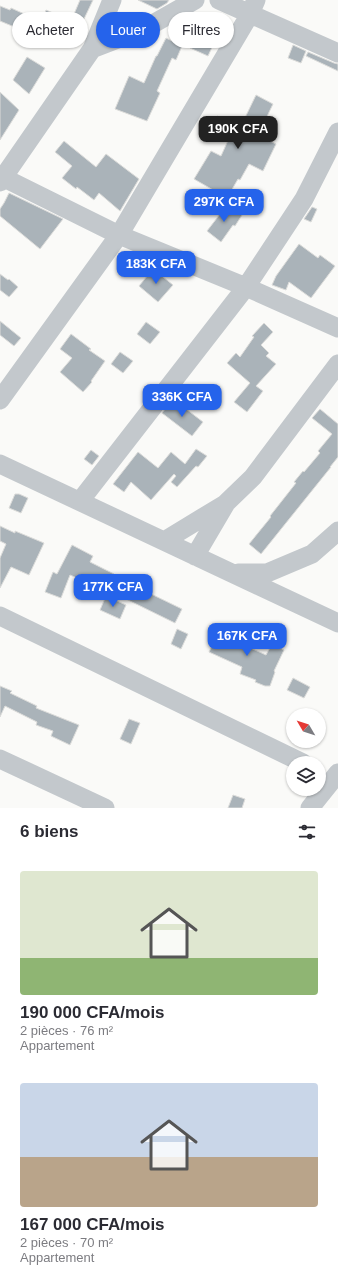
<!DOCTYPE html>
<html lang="fr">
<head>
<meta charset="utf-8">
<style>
  body { margin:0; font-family:Helvetica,sans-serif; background:#f2f2f3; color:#2b2b33; height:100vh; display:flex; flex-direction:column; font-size:15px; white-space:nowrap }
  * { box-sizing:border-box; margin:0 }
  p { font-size:13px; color:#7c7c81 }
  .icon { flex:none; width:22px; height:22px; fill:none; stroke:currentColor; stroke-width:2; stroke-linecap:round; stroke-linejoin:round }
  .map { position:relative; height:808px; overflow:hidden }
  .sheet { display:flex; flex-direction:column; background:#fff; flex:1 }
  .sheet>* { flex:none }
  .guide { position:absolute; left:12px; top:12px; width:314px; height:36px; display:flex; gap:8px }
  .needle { width:26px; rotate:309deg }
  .controls { position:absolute; left:286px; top:708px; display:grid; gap:8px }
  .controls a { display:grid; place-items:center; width:40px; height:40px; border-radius:50%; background:#fff; box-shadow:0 1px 3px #0004; font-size:20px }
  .price { position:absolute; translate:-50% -34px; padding:0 9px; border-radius:8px; background:#2563eb; color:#fff; font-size:13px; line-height:26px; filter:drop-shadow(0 1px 2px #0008) }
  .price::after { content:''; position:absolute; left:50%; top:24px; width:12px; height:9px; margin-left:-6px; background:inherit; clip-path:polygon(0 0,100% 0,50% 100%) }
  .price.active { background:#222; color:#fff }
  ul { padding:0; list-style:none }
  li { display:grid; align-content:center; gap:8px; height:212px; padding:0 20px }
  li span { display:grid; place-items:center; height:124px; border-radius:4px; color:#555 }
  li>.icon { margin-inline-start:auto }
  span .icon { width:72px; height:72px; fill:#fffc; stroke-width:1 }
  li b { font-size:17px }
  h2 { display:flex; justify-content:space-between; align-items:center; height:48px; padding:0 20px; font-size:17px }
  .chip { padding:0 14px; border-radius:18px; background:#fff; box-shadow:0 1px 3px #0004; font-size:14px; line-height:36px }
  .chip.active { background:#2563eb; color:#fff }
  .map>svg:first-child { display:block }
  .building { fill:#aab3b9; stroke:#dcdcda }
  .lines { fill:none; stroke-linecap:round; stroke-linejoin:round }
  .minor { stroke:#c3c8cc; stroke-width:19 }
</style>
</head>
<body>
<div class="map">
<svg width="338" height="808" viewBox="0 0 338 808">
  <rect width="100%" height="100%" fill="#fafaf8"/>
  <path class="building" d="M80,0H93L84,19L74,14Z
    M138,0H169L167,3L157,9Z
    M0,6L10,10L11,8L42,22L46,10L67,19L53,47L35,38L36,36L0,21Z
    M196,35L214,43L208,56L190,48Z
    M166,38L182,46L176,60L172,58L157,91L160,93L147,121L115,109L129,76L144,83L156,56H157Z
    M293,45L306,51L301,63L288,58Z
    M308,52L334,63L338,64V71L306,56Z
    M27,57L45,68L29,94L13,80Z
    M0,92L19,110L0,140Z
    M256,95L273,104L258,135L276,144L263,171L249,164L240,180L238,179L227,198L194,179L211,151L221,156L230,136L211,128L217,116L241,126Z
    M64,141L96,167L106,154L139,179L120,211L99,193L94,200L77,187L76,189L62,178L72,166L55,152Z
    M9,193L63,219L40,249L0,216V209L4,203Z
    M227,205L242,215L235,226L233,225L221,242L207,231Z
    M312,207L317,209L311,222L304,219Z
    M299,244L318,258L320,255L335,266L311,298L289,282L286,290L272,285L276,276Z
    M153,269L173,285L158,302L139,286Z
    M0,274L8,280L9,279L18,287L9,297L0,290Z
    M0,321L21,338L14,346L0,335Z
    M146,322L160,332L150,344L137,334Z
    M264,323L273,332L261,345L269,353L266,356L276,364L256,386L263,391L247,412L234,402L250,383L227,363L236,353L240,357L254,337L252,336Z
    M71,334L91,349L89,350L105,361L91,381L92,382L83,392L60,372L72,358L60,349Z
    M120,352L133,361L123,373L111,364Z
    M173,399L203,422L192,436L162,413Z
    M320,409L338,424V457L330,467H331L261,554L249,544L271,517L270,516L296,483L294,482L303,471L304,472L320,453L318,451L332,434L312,418Z
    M196,449L207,456L198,467L196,466L177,487L171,482L176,476L174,474L151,500L131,482L124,492L113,484L138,452L158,468L171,452L185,464Z
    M91,450L99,456L92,465L84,459Z
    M15,494H19L28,498L21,513L9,508Z
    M0,526L15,533V531L44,543L29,575L11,567L0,588V558L6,544L0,541Z
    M72,545L93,556L90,562L114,574L108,586L84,575L82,580L70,575L61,598L45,592L53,572L57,574Z
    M134,584L149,593L182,609L175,623L126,599Z
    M106,596L126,605L120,619L100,610Z
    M222,627L250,640L246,646L266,655L272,644L284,650L274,671L275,672L270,686H265L255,682L256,680L240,674L242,667L209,652Z
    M177,629L188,634L181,649L171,644Z
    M293,678L310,687L304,698L287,690Z
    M0,686L12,691L10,693L37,706L36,708L79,725L70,745L51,736L53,731L36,725L37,722L5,706L0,717Z
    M129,719L140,723L131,744L120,739Z
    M233,795L245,799L242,808H228Z"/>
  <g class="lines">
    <path class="minor" d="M219,0L338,53
      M92,49L144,29L195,0
      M0,176L119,235L246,287L338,328
      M0,182L92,49L112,0
      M0,400L119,235L250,14L256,0
      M0,464L338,623
      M80,501L246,287L304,199L338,132
      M164,541L225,504L253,477L338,364
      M195,556L225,505
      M238,573H267L312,554L338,531
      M0,616L303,763
      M0,759L105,808
      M310,808L338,773"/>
  </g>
</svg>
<div class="controls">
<a><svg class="needle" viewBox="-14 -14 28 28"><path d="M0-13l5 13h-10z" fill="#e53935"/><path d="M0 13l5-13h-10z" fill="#7c7c81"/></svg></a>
<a><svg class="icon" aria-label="layers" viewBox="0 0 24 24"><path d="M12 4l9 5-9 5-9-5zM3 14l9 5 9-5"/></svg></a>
</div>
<b class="price active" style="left:238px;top:150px">190K CFA</b>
<b class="price" style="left:224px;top:223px">297K CFA</b>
<b class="price" style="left:156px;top:285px">183K CFA</b>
<b class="price" style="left:182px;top:418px">336K CFA</b>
<b class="price" style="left:113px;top:608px">177K CFA</b>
<b class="price" style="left:247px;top:657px">167K CFA</b>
<div class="guide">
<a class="chip">Acheter</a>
<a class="chip active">Louer</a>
<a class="chip">Filtres</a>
</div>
</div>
<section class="sheet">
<h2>6 biens<svg class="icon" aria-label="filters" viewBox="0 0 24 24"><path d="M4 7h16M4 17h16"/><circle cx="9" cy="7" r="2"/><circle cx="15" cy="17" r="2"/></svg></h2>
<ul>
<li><span style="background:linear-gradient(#dfe7d0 70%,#8fb573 0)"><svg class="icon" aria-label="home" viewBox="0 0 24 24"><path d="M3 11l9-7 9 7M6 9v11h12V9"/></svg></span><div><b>190 000 CFA/mois</b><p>2 pièces · 76 m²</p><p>Appartement</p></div></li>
<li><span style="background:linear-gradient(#c9d6e8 60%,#b9a48a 0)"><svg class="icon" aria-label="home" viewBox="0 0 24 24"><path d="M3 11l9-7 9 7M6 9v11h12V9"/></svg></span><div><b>167 000 CFA/mois</b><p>2 pièces · 70 m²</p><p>Appartement</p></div></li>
</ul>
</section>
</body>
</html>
